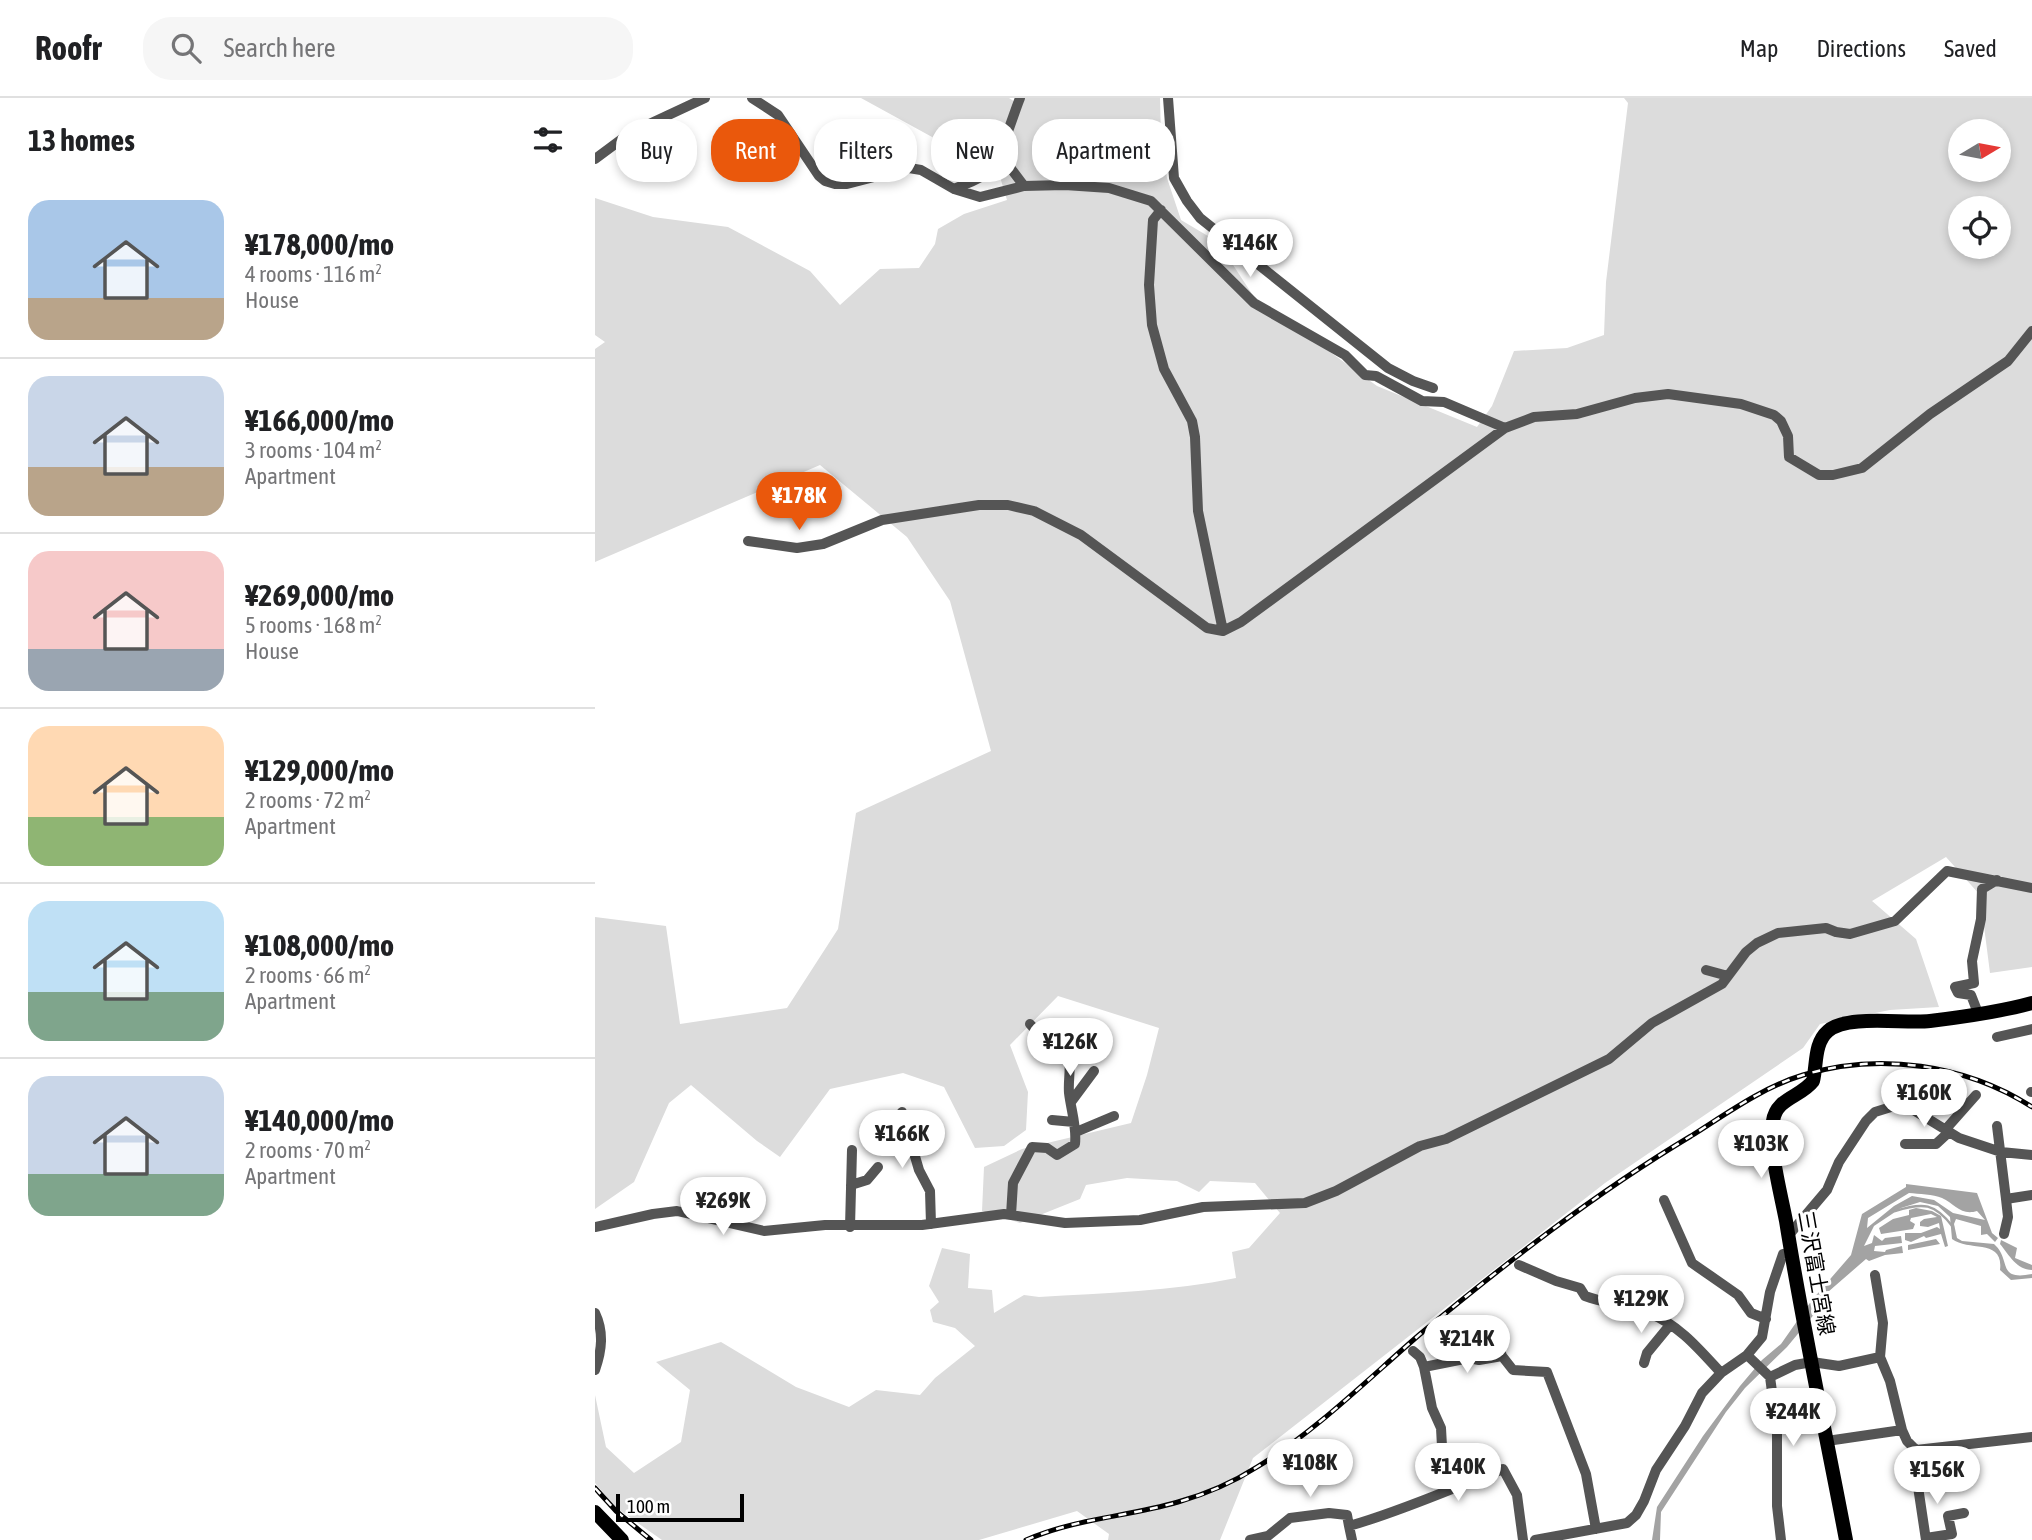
<!DOCTYPE html>
<html lang="en">
<head>
<meta charset="utf-8">
<style>
  body { margin:0; font-family:"Asap Condensed","Noto Sans JP",sans-serif; background:#f6f6f6; color:#202124; height:100vh; display:flex; flex-direction:column; font-size:26px; white-space:nowrap }
  * { box-sizing:border-box; margin:0 }
  p { font-size:23px; color:#757577 }
  .icon { flex:none; width:38px; height:38px; fill:none; stroke:currentColor; stroke-width:2; stroke-linecap:round; stroke-linejoin:round }
  .map { position:relative; flex:1; overflow:hidden }
  .side { display:flex; flex-direction:column; background:#fff; width:595px }
  .side>* { flex:none }
  .hud { position:absolute; left:21px; top:21px; width:665px; height:63px; display:flex; gap:14px }
  .needle { width:46px; rotate:80deg }
  .tools { position:absolute; left:1353px; top:21px; display:grid; gap:14px }
  .tools a { display:grid; place-items:center; width:63px; height:63px; border-radius:50%; background:#fff; box-shadow:0 4px 10px #0003; font-size:35px }
  .scale { position:absolute; left:21px; bottom:18px; width:128px; box-sizing:border-box; padding-left:7px; border:4px solid #000; border-top:0; font-size:19px; line-height:24px; white-space:nowrap; color:#000; -webkit-text-stroke:5px #fff; paint-order:stroke }
  .price { position:absolute; translate:-50% -60px; padding:0 16px; border-radius:24px; background:#fff; color:#222; font-size:23px; line-height:46px; filter:drop-shadow(0 2px 4px #0008) }
  .price::after { content:''; position:absolute; left:50%; top:42px; width:21px; height:16px; margin-left:-10px; background:inherit; clip-path:polygon(0 0,100% 0,50% 100%) }
  .price.selected { background:#ea580c; color:#fff }
  ul { padding:0; list-style:none }
  li { display:flex; align-items:center; gap:21px; height:175px; padding:0 28px }
  li+li { border-top:2px solid #e0e0e0 }
  li span { display:grid; place-items:center; flex:none; width:196px; height:140px; border-radius:21px; color:#555 }
  li>.icon { margin-inline-start:auto }
  span .icon { width:84px; height:84px; fill:#fffc; stroke-width:1 }
  li b { font-size:30px }
  h2 { display:flex; justify-content:space-between; align-items:center; height:84px; padding:0 28px; font-size:30px }
  .tag { padding:0 24px; border-radius:28px; background:#fff; box-shadow:0 4px 10px #0003; font-size:24px; line-height:63px }
  .tag.selected { background:#ea580c; color:#fff }
  header { display:flex; align-items:center; gap:42px; box-sizing:border-box; height:98px; padding:0 35px; background:#fff; border-bottom:2px solid #e0e0e0 }
  header strong { font-size:33px }
  nav { display:flex; gap:38px; margin-inline-start:auto; font-size:24px }
  .search { width:490px; height:63px; background:#f6f6f6; display:flex; align-items:center; gap:18px; box-sizing:border-box; padding:0 24px; border-radius:28px; color:#757577; font-size:26px }
  main { display:flex; flex:1; min-height:0 }
  .map>svg:first-child { display:block }
  .green { fill:#dcdcdc; fill-rule:evenodd }
  .water { fill:#a3a3a3; fill-rule:evenodd }
  .lines { fill:none; stroke-linecap:round; stroke-linejoin:round }
  .stream { stroke:#a3a3a3; stroke-width:2.5 }
  .minor { stroke:#555; stroke-width:10 }
  .major { stroke:#000; stroke-width:14 }
  .rail-casing { stroke:#000; stroke-width:5 }
  .rail { stroke:#fff; stroke-width:2.5; stroke-dasharray:8; stroke-linecap:butt }
  .labels { text-anchor:middle; dominant-baseline:central; stroke-width:6; stroke-linejoin:round; paint-order:stroke }
  .street-label { font-size:21px; fill:#000; stroke:#fff }
</style>
</head>
<body>
<header>
<strong>Roofr</strong>
<div class="search"><svg class="icon" aria-label="search" viewBox="0 0 24 24"><circle cx="10" cy="10" r="6"/><path d="M15 15l6 6"/></svg>Search here</div>
<nav><a>Map</a><a>Directions</a><a>Saved</a></nav>
</header>
<main>
<section class="side">
<h2>13 homes<svg class="icon" aria-label="filters" viewBox="0 0 24 24"><path d="M4 7h16M4 17h16"/><circle cx="9" cy="7" r="2"/><circle cx="15" cy="17" r="2"/></svg></h2>
<ul>
<li><span style="background:linear-gradient(#a9c7e8 70%,#b9a48a 0)"><svg class="icon" aria-label="home" viewBox="0 0 24 24"><path d="M3 11l9-7 9 7M6 9v11h12V9"/></svg></span><div><b>¥178,000/mo</b><p>4 rooms · 116 m²</p><p>House</p></div></li>
<li><span style="background:linear-gradient(#c9d6e8 65%,#b9a48a 0)"><svg class="icon" aria-label="home" viewBox="0 0 24 24"><path d="M3 11l9-7 9 7M6 9v11h12V9"/></svg></span><div><b>¥166,000/mo</b><p>3 rooms · 104 m²</p><p>Apartment</p></div></li>
<li><span style="background:linear-gradient(#f6c9c9 70%,#9aa5b1 0)"><svg class="icon" aria-label="home" viewBox="0 0 24 24"><path d="M3 11l9-7 9 7M6 9v11h12V9"/></svg></span><div><b>¥269,000/mo</b><p>5 rooms · 168 m²</p><p>House</p></div></li>
<li><span style="background:linear-gradient(#ffd9b3 65%,#8fb573 0)"><svg class="icon" aria-label="home" viewBox="0 0 24 24"><path d="M3 11l9-7 9 7M6 9v11h12V9"/></svg></span><div><b>¥129,000/mo</b><p>2 rooms · 72 m²</p><p>Apartment</p></div></li>
<li><span style="background:linear-gradient(#bfe0f5 65%,#7fa58c 0)"><svg class="icon" aria-label="home" viewBox="0 0 24 24"><path d="M3 11l9-7 9 7M6 9v11h12V9"/></svg></span><div><b>¥108,000/mo</b><p>2 rooms · 66 m²</p><p>Apartment</p></div></li>
<li><span style="background:linear-gradient(#c9d6e8 70%,#7fa58c 0)"><svg class="icon" aria-label="home" viewBox="0 0 24 24"><path d="M3 11l9-7 9 7M6 9v11h12V9"/></svg></span><div><b>¥140,000/mo</b><p>2 rooms · 70 m²</p><p>Apartment</p></div></li>
</ul>
</section>
<div class="map">
<svg width="1437" height="1442" viewBox="0 0 1437 1442">
  <rect width="100%" height="100%" fill="#fff"/>
  <path class="green" d="M266,0H414L426,8L430,0H565L566,40L572,80L586,122L623,144L659,199L782,288L882,329L897,308L919,253L972,250L1009,237L1011,184L1033,5L1029,0H1437V869L1395,875L1385,797L1351,759L1277,803L1321,841L1344,909L1295,912L1225,926L1208,950L1010,1085L658,1360L625,1442H513L514,1436L482,1413L384,1442H67L20,1409L0,1385V1297L11,1349L39,1375L86,1344L95,1292L61,1264L126,1244L201,1289L254,1309L281,1292L325,1297L340,1280L380,1248L360,1230L338,1224L335,1212L344,1204L334,1188L347,1150L375,1156L373,1190L397,1192L399,1215L429,1197L444,1199C510,1195 577,1193 641,1180L637,1154L654,1150L685,1115L660,1085L615,1083L604,1094L582,1083L532,1080L491,1087L485,1101L425,1125L387,1113L389,1069L427,1051L536,1025L552,977L564,930L463,898L415,947L433,994L431,1032L409,1048L380,1050L349,989L308,975L235,991L185,1059L162,1043L96,987L74,1005L39,1084L0,1111V819L71,828L85,926L192,910L243,831L261,715L396,653L355,503L312,439L225,367L0,464V251L10,244L0,237V100L58,119L133,129L215,173L245,207L285,171L324,170L340,146L343,131L369,116L412,102L402,69L348,45ZM1365,33H1404V72H1365ZM1365,110H1404V149H1365Z"/>
  <path class="water" d="M1311,1086L1382,1095L1397,1135L1403,1140L1400,1144L1392,1136L1386,1137V1128L1361,1121L1359,1126L1362,1140L1367,1143L1399,1146C1417,1162 1401,1183 1437,1176V1180L1416,1182L1405,1172C1409,1140 1374,1154 1357,1141L1355,1119L1343,1108L1325,1104L1306,1110L1279,1128L1269,1148L1277,1145L1279,1137L1287,1143L1290,1140L1306,1138L1307,1145L1280,1148L1279,1153L1290,1154L1291,1152L1307,1148L1308,1155L1290,1157L1274,1163L1271,1161L1233,1194L1221,1214L1192,1249L1150,1290L1131,1314L1066,1414L1065,1442H1057L1062,1409L1108,1338L1145,1288L1167,1262L1186,1246L1217,1202L1256,1157L1267,1116L1311,1089ZM1314,1095C1324,1096 1338,1096 1347,1100C1360,1106 1366,1118 1382,1113L1390,1122L1358,1115L1339,1102L1317,1098L1299,1108L1272,1130L1273,1120Z
    M1321,1110L1337,1113L1346,1118L1353,1148L1350,1149L1346,1136L1331,1140L1329,1138L1316,1144L1310,1142V1135H1326L1342,1129L1345,1131L1344,1125L1333,1129L1325,1128V1124L1329,1121L1342,1119L1336,1116L1316,1120L1315,1123L1320,1126L1318,1131L1286,1136L1284,1130L1298,1121L1314,1117V1112Z
    M1341,1141L1345,1146L1313,1152V1147Z
    M1406,1142L1422,1150L1420,1160L1437,1167V1172C1422,1172 1414,1157 1405,1146Z"/>
  <g class="lines">
    <path class="stream" d="M1300,1113C1328,1104 1340,1105 1358,1129"/>
    <path class="minor" d="M157,0L183,17L224,78L230,83L240,86H252L314,70L326,72L359,91L385,99L429,88L470,87L514,90L556,103L659,205L750,257L770,277L781,278L827,303L849,304L910,330
      M573,0L579,80L592,103L605,120L793,270L818,283L838,290
      M405,56L429,88
      M0,61L35,35L110,0
      M359,91C370,86 385,82 394,73C405,62 418,17 425,0
      M566,112L558,122L554,187L557,227L569,271L597,323L600,339L603,413L628,533
      M153,443L202,450L228,446L287,422L384,407H413L439,413L486,437L612,530L628,533L646,524L910,330L939,319L982,316L1040,300L1073,296L1146,306L1179,317L1186,323L1193,338L1194,359L1224,377H1238L1267,370L1335,316L1413,263L1437,233
      M1111,872L1133,878
      M1383,915L1376,897L1363,895L1360,889L1379,885L1377,863L1386,821L1387,791L1402,782
      M1402,939L1437,931
      M474,960L495,935
      M1436,994H1437
      M476,1004L499,973
      M307,1014L324,1072L335,1093L336,1126
      M457,1022L479,1024
      M1402,1028L1411,1101L1437,1097
      M1350,1032L1381,997
      M481,1034L519,1018
      M1310,1046H1341L1354,1034
      M256,1087L272,1082L283,1069
      M1069,1102L1097,1165L1143,1197L1156,1215L1171,1221
      M416,1117L418,1085L437,1049L452,1050L462,1057L480,1046C482,1029 476,1012 474,995C473,983 476,972 474,960L459,953L435,926
      M0,1129L58,1116L82,1113L169,1133L230,1127H327L409,1116L470,1125L545,1122L608,1109L710,1105L741,1093L825,1048L851,1041L1014,961L1057,925L1127,886L1151,854L1162,845L1183,835L1231,830L1241,834L1255,836L1300,823L1352,773L1437,790
      M255,1129L257,1052
      M1409,1136L1413,1119L1411,1101
      M1193,1138L1232,1092L1244,1064L1271,1023L1280,1014L1296,1009L1312,1008L1364,1040L1406,1054L1437,1057
      M924,1167L961,1183L985,1190L990,1198C1011,1206 1033,1206 1054,1215C1084,1227 1104,1251 1126,1275
      M1280,1177L1288,1225L1285,1259L1295,1283L1307,1332L1312,1343L1321,1352L1437,1339
      M0,1215C9,1234 7,1252 0,1272
      M898,1233L907,1258L918,1272L952,1274L991,1376L1001,1431
      M818,1253L825,1259L829,1269L837,1310L846,1330L848,1367L856,1390
      M1152,1257L1175,1279
      M1049,1265L1052,1255L1075,1227
      M829,1269L874,1260L884,1262L907,1258
      M1232,1343L1307,1332
      M1321,1352L1319,1362L1331,1442
      M1331,1440L1357,1436L1353,1418L1369,1415
      M655,1442L673,1438L695,1420L734,1415L752,1417L754,1428
      M757,1442L754,1428C807,1413 857,1390 908,1371L922,1397L928,1442
      M940,1442L1032,1425L1041,1417L1049,1403L1061,1372L1090,1328L1107,1295L1126,1275L1152,1257L1167,1239L1175,1194L1188,1156L1196,1155
      M1186,1442L1182,1408V1330L1175,1279L1200,1267L1217,1264L1244,1268L1285,1259"/>
    <path class="major" d="M0,1414L27,1442
      M1251,1442C1231,1336 1208,1230 1191,1123C1186,1096 1173,1049 1178,1023C1181,1000 1206,999 1218,983C1222,966 1219,945 1233,933C1252,916 1310,926 1335,923C1368,919 1405,914 1437,905"/>
    <g class="rail-casing">
      <path id="rail" d="M0,1390L21,1413L56,1442
        M431,1442C482,1420 531,1419 583,1404C611,1396 637,1385 662,1369C721,1333 772,1282 824,1237C911,1165 999,1096 1096,1038C1131,1016 1168,989 1208,977C1284,954 1370,966 1437,1009"/>
    </g>
    <use href="#rail" class="rail"/>
  </g>
  <g class="labels">
    <g class="street-label">
      <text transform="translate(1222 1175) rotate(80)">三沢富士宮線</text>
    </g>
  </g>
</svg>
<div class="tools">
<a><svg class="needle" viewBox="-14 -14 28 28"><path d="M0-13l5 13h-10z" fill="#e53935"/><path d="M0 13l5-13h-10z" fill="#757577"/></svg></a>
<a><svg class="icon" aria-label="locate" viewBox="0 0 24 24"><circle cx="12" cy="12" r="6"/><path d="M12 2v4M12 18v4M2 12h4M18 12h4"/></svg></a>
</div>
<div class="scale">100 m</div>
<b class="price" style="left:655px;top:181px">¥146K</b>
<b class="price selected" style="left:204px;top:434px">¥178K</b>
<b class="price" style="left:475px;top:980px">¥126K</b>
<b class="price" style="left:1329px;top:1031px">¥160K</b>
<b class="price" style="left:307px;top:1072px">¥166K</b>
<b class="price" style="left:1166px;top:1082px">¥103K</b>
<b class="price" style="left:128px;top:1139px">¥269K</b>
<b class="price" style="left:1046px;top:1237px">¥129K</b>
<b class="price" style="left:872px;top:1277px">¥214K</b>
<b class="price" style="left:1198px;top:1350px">¥244K</b>
<b class="price" style="left:715px;top:1401px">¥108K</b>
<b class="price" style="left:863px;top:1405px">¥140K</b>
<b class="price" style="left:1342px;top:1408px">¥156K</b>
<div class="hud">
<a class="tag">Buy</a>
<a class="tag selected">Rent</a>
<a class="tag">Filters</a>
<a class="tag">New</a>
<a class="tag">Apartment</a>
</div>
</div>
</main>
</body>
</html>
